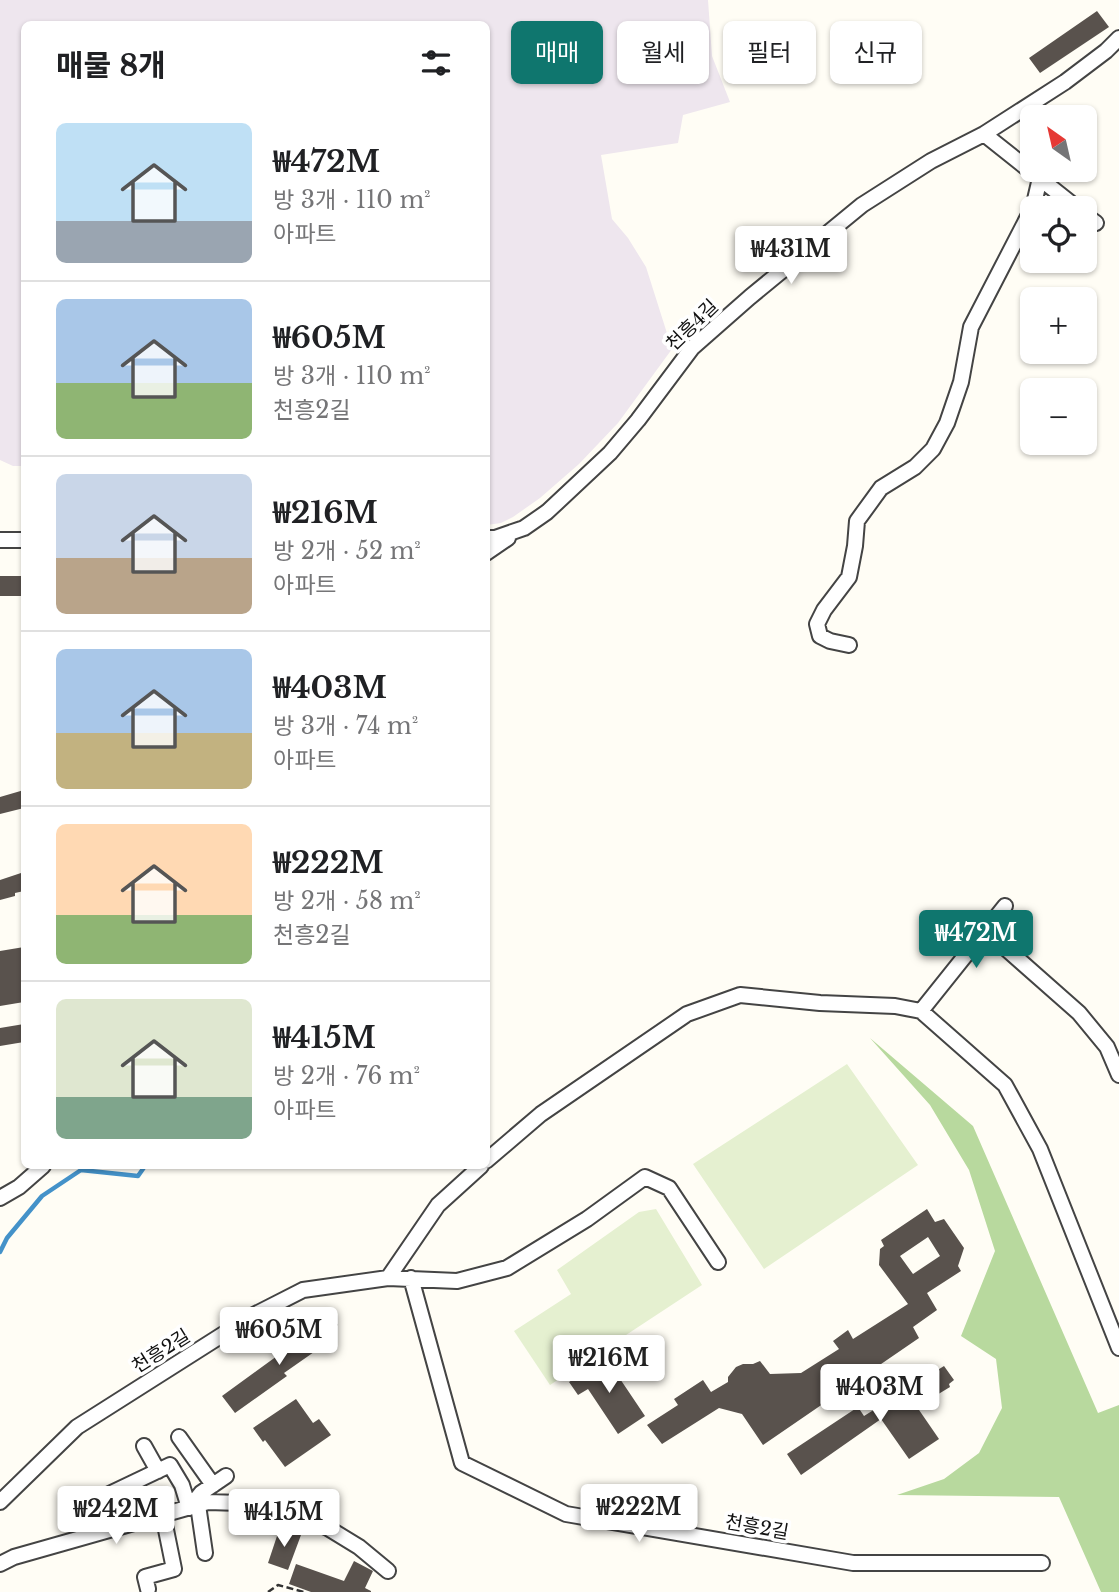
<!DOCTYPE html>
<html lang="ko">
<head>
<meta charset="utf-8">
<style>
  body { margin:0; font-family:"Libre Baskerville","Noto Sans KR",serif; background:#f2f2f2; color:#202124; height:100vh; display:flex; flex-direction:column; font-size:26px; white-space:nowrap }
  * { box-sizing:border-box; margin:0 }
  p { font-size:23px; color:#757577 }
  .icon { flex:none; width:38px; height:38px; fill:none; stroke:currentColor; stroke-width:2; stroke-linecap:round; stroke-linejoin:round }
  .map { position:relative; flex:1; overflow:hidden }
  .sheet { position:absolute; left:21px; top:21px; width:469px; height:1148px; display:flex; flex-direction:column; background:#fff; border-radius:10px; box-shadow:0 2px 5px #0004 }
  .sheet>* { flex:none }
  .guide { position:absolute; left:511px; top:21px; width:502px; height:63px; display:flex; gap:14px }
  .needle { width:46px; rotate:326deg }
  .tools { position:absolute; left:1020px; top:105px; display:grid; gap:14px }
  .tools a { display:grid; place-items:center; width:77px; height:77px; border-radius:10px; background:#fff; box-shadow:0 2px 5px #0004; font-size:35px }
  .price { position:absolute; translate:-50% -60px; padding:0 16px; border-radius:7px; background:#fff; color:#222; font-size:23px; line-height:46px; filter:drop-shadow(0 2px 4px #0008) }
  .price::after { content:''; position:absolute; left:50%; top:42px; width:21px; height:16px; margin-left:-10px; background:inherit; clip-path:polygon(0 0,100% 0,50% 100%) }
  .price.selected { background:#0f766e; color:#fff }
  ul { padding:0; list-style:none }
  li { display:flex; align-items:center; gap:21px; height:175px; padding:0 35px }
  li+li { border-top:2px solid #e0e0e0 }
  li span { display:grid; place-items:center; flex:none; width:196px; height:140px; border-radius:10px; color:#555 }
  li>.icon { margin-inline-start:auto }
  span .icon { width:84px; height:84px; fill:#fffc; stroke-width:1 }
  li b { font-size:30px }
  h2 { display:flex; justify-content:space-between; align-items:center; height:84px; padding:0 35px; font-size:30px }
  .pill { padding:0 24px; border-radius:10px; background:#fff; box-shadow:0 2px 5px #0004; font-size:24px; line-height:63px }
  .pill.selected { background:#0f766e; color:#fff }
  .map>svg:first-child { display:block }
  .industrial { fill:#eee6ee }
  .forest { fill:#b8d99e }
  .pitch { fill:#e5f0d0 }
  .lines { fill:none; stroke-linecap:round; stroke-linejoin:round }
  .stream { stroke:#4492c9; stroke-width:4.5 }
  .building { fill:#59524d; fill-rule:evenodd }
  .minor-casing { stroke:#444; stroke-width:18 }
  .path { stroke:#333; stroke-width:2.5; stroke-dasharray:7 3.5; stroke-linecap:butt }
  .minor { stroke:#fff; stroke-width:14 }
  .labels { text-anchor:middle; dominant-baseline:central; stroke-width:7; stroke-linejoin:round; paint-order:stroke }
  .street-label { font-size:19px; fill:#111; stroke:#fff }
</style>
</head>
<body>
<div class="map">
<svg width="1119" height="1592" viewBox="0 0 1119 1592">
  <rect width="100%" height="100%" fill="#fffdf5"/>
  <path class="industrial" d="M0,0H708L712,56L730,102L683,115L678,143L601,155L612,219L628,238L646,267L672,349L618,423L579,464L540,498L513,517L501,523L487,525L486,24H24V466H13L0,460Z"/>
  <path class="forest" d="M870,1038L973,1126L1098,1413L1119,1405V1592H1101L1059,1497L897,1495L944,1479L979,1453L1002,1408L996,1359L961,1336L995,1251L969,1170L930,1105Z"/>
  <path class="pitch" d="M847,1064L918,1165L764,1269L693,1164Z
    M656,1209L702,1285L550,1385L514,1331L571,1294L557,1270L639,1212Z"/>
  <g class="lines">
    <path class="stream" d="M0,1252L7,1238L42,1196L81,1170L138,1176L145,1166"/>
  </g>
  <path class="building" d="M1097,11L1109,27L1040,73L1029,58Z
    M0,576H24V596H0Z
    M24,790V808L0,814V797Z
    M24,872V891L15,893V896L0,900V880Z
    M24,947V1002L0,1006V951Z
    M24,1024V1042L0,1046V1028Z
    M927,1209L935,1222L944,1219L964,1248L958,1266L961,1271L927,1293L937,1310L913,1327L919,1338L763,1445L742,1414L719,1408L662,1444L647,1425L678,1405L674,1399L703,1380L711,1392L728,1382V1377L736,1367L743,1364H753L760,1361L770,1374L801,1373L839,1349L833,1341L848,1330L853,1339L908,1304L879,1265L880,1249L884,1246L881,1240ZM928,1237L940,1256L913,1274L900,1256Z
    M332,1316L338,1325L329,1332L334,1338L284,1373L287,1376L235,1413L222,1396Z
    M606,1358L645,1416L618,1434L588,1389L578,1395L569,1382Z
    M944,1366L954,1380L949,1384L950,1387L917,1407L939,1439L909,1459L881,1419L801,1475L787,1454L858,1407L864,1416Z
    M296,1399L313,1423L319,1419L331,1435L285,1467L265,1440L263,1442L253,1428Z
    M280,1527L301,1535L288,1570L268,1563Z
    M354,1561L373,1571L365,1588L371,1591V1592H311L289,1584L296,1564L344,1581Z"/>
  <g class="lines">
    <g class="minor-casing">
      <path id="minor" d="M984,134L1077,208
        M1033,208L1040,178
        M1085,215L1096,223
        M486,538H495L524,528L547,512L610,453L638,420L692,348L750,297L862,205L931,161L984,134L1065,82L1106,51L1119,38
        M0,540H24
        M486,553L508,538
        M849,645L830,641L820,636L817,624L824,610L849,577L855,546L857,521L881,488L915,467L933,449L947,423L961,382L971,327L1032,209
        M985,930L1079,1013L1107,1047L1119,1075
        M921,1011L1005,906
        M486,1161L541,1114L687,1014L740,995L820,1003L895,1006L921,1011L1005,1085L1040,1149L1119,1348
        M0,1198L19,1187L43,1166
        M388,1278L438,1205L481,1166
        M411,1278L462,1463L566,1514L853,1563H1042
        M179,1437L213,1485
        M144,1446L158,1471
        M105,1496L170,1465L182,1485L189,1508
        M0,1502L77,1427L252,1316L303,1290L388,1278L457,1281L507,1268L587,1219L645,1177L669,1188L718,1262
        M198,1505L205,1553
        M189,1508L201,1493L226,1476
        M0,1564L14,1557L208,1502L274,1504L328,1528L359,1547L388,1571
        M148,1589L145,1577L174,1569L163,1515"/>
    </g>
    <path class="path" d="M268,1592L278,1585L304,1592"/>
    <use href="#minor" class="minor"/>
  </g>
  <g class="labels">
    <g class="street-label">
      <text transform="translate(692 325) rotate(-44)">천흥4길</text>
      <text transform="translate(161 1351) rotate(-32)">천흥2길</text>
      <text transform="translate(757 1527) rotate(10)">천흥2길</text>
    </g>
  </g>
</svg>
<div class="tools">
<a><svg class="needle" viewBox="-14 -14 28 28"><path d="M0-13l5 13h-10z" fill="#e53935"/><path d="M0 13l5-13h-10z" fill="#757577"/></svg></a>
<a><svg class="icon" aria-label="locate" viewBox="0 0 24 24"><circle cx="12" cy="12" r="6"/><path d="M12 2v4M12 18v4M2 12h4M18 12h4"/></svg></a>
<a>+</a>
<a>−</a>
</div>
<b class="price" style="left:791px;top:286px">₩431M</b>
<b class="price selected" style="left:976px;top:970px">₩472M</b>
<b class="price" style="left:279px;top:1367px">₩605M</b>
<b class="price" style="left:609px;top:1395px">₩216M</b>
<b class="price" style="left:880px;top:1424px">₩403M</b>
<b class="price" style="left:639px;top:1544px">₩222M</b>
<b class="price" style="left:116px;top:1546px">₩242M</b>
<b class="price" style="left:284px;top:1549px">₩415M</b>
<div class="guide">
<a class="pill selected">매매</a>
<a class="pill">월세</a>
<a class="pill">필터</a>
<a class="pill">신규</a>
</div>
<section class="sheet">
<h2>매물 8개<svg class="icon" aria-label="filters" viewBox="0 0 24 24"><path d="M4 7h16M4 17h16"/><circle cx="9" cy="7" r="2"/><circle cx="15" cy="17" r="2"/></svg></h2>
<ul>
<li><span style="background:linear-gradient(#bfe0f5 70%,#9aa5b1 0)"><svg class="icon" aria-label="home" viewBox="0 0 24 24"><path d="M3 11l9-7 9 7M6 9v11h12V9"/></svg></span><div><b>₩472M</b><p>방 3개 · 110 m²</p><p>아파트</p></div></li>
<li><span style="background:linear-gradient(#a9c7e8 60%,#8fb573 0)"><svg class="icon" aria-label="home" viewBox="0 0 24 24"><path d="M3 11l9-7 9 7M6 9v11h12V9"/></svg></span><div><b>₩605M</b><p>방 3개 · 110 m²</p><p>천흥2길</p></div></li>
<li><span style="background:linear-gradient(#c9d6e8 60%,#b9a48a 0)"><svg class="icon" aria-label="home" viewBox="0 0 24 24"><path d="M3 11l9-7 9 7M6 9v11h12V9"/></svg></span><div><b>₩216M</b><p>방 2개 · 52 m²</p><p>아파트</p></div></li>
<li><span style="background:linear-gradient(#a9c7e8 60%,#c2b280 0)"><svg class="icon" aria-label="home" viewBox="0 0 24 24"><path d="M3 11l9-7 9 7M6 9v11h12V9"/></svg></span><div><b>₩403M</b><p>방 3개 · 74 m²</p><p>아파트</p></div></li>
<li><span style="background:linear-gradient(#ffd9b3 65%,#8fb573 0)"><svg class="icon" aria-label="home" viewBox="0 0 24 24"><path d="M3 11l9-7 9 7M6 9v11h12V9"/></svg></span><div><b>₩222M</b><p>방 2개 · 58 m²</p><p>천흥2길</p></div></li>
<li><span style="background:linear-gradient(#dfe7d0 70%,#7fa58c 0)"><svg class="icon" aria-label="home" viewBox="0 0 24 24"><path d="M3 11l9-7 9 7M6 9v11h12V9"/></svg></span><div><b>₩415M</b><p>방 2개 · 76 m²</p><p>아파트</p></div></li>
</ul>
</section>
</div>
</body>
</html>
